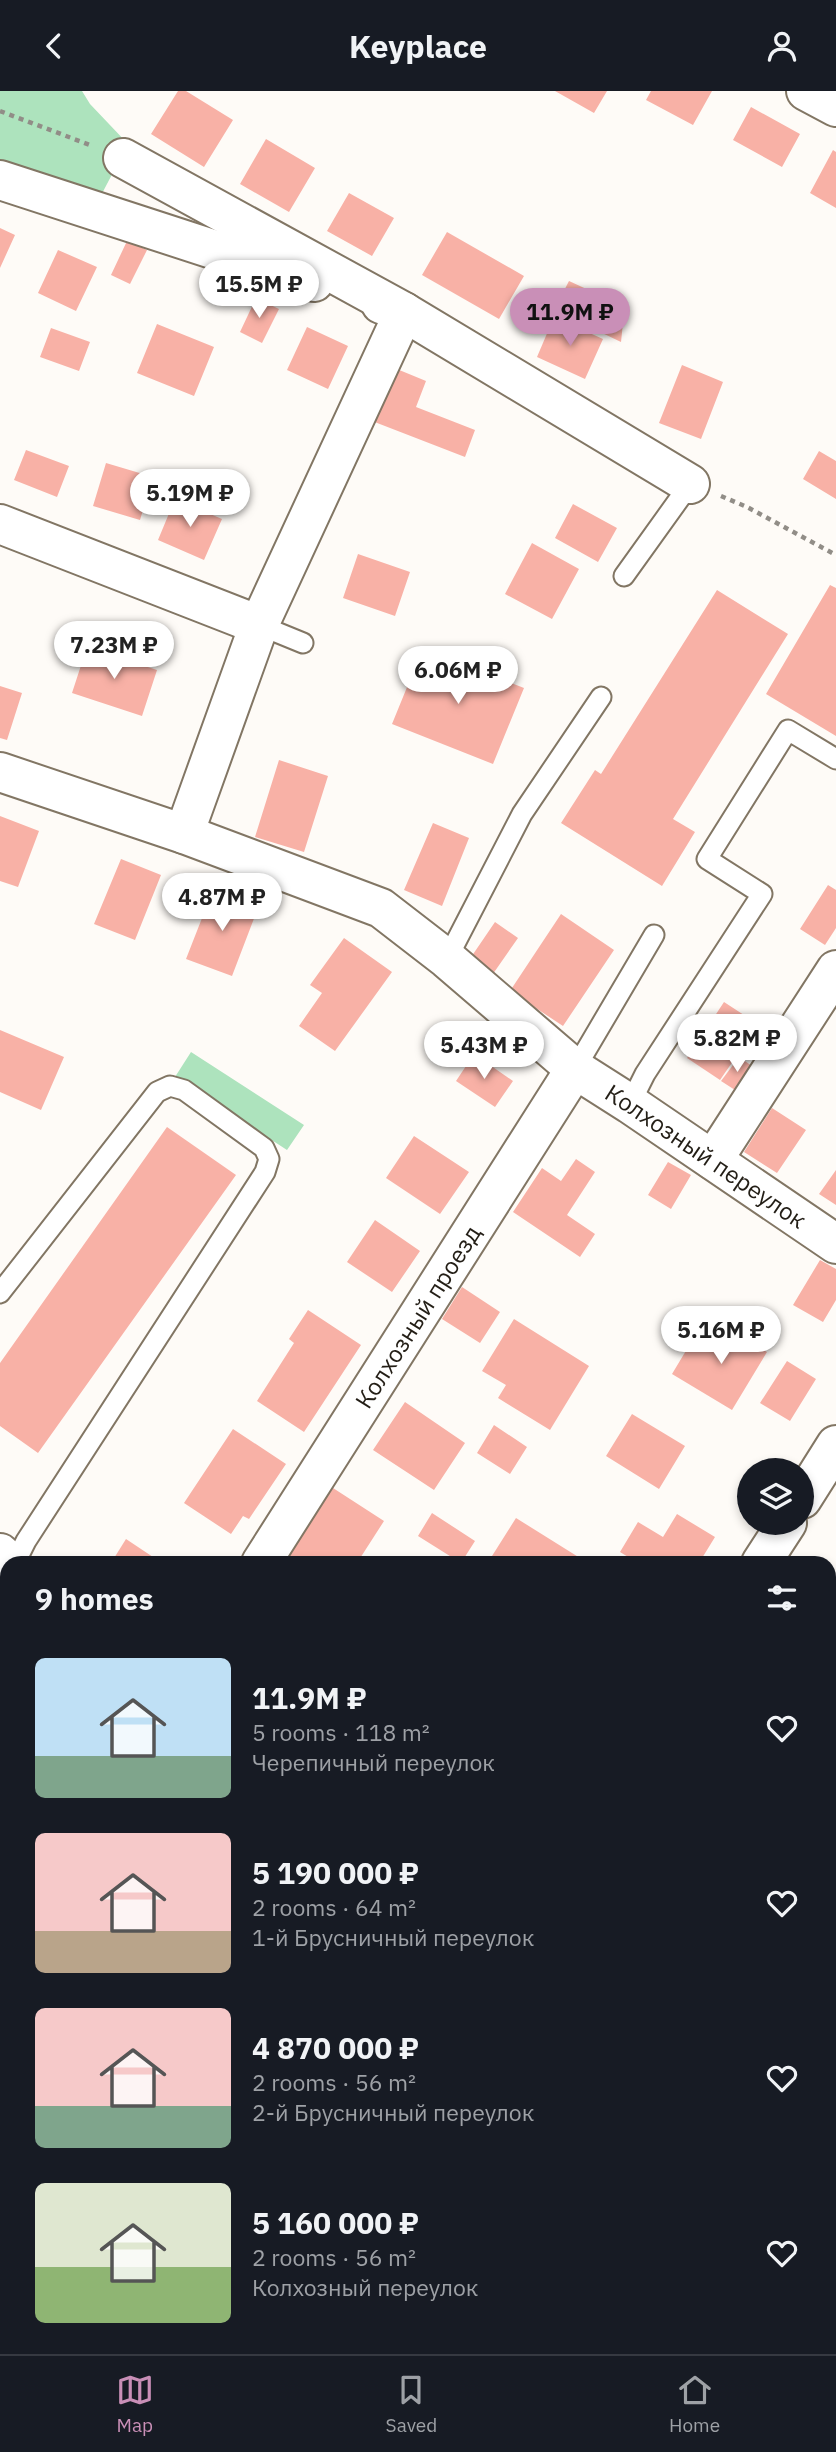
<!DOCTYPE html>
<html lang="en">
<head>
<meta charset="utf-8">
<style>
  body { margin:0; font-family:"IBM Plex Sans",sans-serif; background:#20242c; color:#f1f3f6; height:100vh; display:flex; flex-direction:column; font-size:26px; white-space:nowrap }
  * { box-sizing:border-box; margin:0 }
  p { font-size:23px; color:#9ea1a6 }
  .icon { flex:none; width:38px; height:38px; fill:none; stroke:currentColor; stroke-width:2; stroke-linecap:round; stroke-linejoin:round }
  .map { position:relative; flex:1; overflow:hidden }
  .panel { position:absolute; left:0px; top:1465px; width:836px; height:800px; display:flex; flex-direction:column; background:#171b24; border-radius:21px 21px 0 0; box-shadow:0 4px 10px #0003 }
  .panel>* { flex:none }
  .tools { position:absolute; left:737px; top:1367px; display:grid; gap:14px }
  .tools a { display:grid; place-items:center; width:77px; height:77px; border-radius:50%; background:#171b24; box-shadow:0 4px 10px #0003; font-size:35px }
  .price { position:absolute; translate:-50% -60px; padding:0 16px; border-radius:24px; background:#fff; color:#222; font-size:23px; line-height:46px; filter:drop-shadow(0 2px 4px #0008) }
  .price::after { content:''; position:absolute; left:50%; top:42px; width:21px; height:16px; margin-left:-10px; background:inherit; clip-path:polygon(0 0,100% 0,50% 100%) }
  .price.on { background:#c98fb7; color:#111 }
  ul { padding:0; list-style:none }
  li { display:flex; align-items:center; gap:21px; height:175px; padding:0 35px }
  li span { display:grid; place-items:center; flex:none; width:196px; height:140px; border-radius:10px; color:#555 }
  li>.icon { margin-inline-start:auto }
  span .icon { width:84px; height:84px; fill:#fffc; stroke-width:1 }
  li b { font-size:30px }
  h2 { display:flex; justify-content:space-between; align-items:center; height:84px; padding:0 35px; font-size:30px }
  header { display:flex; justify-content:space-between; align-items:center; height:91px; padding:0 35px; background:#171b24; font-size:32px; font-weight:800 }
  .tab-bar { display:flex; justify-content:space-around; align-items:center; height:98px; border-top:2px solid #363941; background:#171b24; font-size:19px; color:#9ea1a6 }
  .tab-bar a { display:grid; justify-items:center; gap:4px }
  .tab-bar .on { color:#c98fb7 }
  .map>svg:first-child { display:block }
  .built { fill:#fdeed8 }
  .industrial { fill:#fdefe1 }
  .green { fill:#ade3bd }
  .building { fill:#f8b1a6 }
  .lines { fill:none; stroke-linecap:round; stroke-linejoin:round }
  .service-casing { stroke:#827664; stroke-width:23 }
  .minor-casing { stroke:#827664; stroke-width:42 }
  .path { stroke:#918d87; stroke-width:4.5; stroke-dasharray:5 5; stroke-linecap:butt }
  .service { stroke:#fff; stroke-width:19 }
  .minor { stroke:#fff; stroke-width:38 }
  .labels { text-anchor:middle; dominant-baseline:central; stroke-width:7; stroke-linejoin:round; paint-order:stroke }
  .street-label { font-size:24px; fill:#231e16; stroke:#fff }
</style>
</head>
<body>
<header><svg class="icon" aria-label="back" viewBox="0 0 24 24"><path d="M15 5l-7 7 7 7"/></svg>Keyplace<svg class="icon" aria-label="person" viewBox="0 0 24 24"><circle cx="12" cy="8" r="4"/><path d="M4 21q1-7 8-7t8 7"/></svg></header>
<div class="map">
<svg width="836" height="2263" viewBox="0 0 836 2263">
  <rect width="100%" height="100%" fill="#fefbf7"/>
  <path class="built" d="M0,1887L7,1890V2258H155L152,2263H0Z"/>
  <path class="industrial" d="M0,1505L7,1511V1890L0,1887Z"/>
  <path class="green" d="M0,0H82L90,13L128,53L87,131L0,100Z
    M191,961L304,1034L287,1059L175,986Z"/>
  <path class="building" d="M178,0H186L233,29L204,76L151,43Z
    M555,0H607L594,22Z
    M651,0H712L693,34L646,9Z
    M751,16L800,43L782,76L733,49Z
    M266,48L315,77L289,121L240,93Z
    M833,59L836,61V117L810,102Z
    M349,102L394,127L372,165L327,140Z
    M0,137L15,144L0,177Z
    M447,141L524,185L499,228L422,184Z
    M127,150L147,159L130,193L111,184Z
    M58,159L97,176L76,220L38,202Z
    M569,190L593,201L587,214L623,232L621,251L554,219Z
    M256,207L279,218L262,252L240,241Z
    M554,226L603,248L585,288L537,266Z
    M157,233L214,256L194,305L137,282Z
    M307,236L348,255L328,298L287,279Z
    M51,237L90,251L79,280L40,266Z
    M682,274L723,291L701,348L659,332Z
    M392,276L426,290L416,316L475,339L465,366L372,330Z
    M26,359L69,375L57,406L14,389Z
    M819,360L836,370V408L803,388Z
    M106,372L153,386L140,429L93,415Z
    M175,408L222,428L204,469L158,449Z
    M573,413L617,437L598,471L555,447Z
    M532,452L579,478L552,528L505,503Z
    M358,463L410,481L395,525L343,507Z
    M830,494L836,497V645L766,603Z
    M717,499L788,543L673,728L695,741L662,795L561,732L595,679L601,683Z
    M87,556L157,579L142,625L72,602Z
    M423,557L524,597L493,673L392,633Z
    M0,595L22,602L7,649L0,647Z
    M279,669L328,685L304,761L255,746Z
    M0,725L39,740L18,796L0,790Z
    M433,732L469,747L442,815L404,799Z
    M121,768L161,784L135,849L94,833Z
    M828,794L836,799V837L825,854L800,838Z
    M213,799L258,817L232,885L186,868Z
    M561,823L614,859L563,935L510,900Z
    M495,831L518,847L488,890L465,875Z
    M344,847L392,881L335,960L299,935L322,902L310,894Z
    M724,911L767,939L748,966L740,960L720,989L687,967Z
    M0,939L64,966L41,1019L0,1001Z
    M474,963L513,990L495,1016L456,990Z
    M739,966L752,975L735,999L721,990Z
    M772,1017L806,1039L777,1082L744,1061Z
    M167,1036L236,1084L38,1362L0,1335V1272Z
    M414,1045L469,1081L440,1123L386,1087Z
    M576,1068L595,1081L567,1124L595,1143L580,1166L513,1121L542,1077L561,1090Z
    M668,1071L691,1084L671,1118L648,1104Z
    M836,1079V1114L819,1103Z
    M375,1129L420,1160L392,1201L347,1171Z
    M820,1169L836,1178V1209L823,1231L793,1214Z
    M462,1196L500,1221L480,1252L442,1228Z
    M308,1219L361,1254L304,1341L257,1310L294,1252L289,1248Z
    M514,1228L589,1275L550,1339L498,1307L506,1294L482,1280Z
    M720,1233L767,1261L732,1319L672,1283L693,1248L706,1256Z
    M787,1270L816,1288L790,1330L760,1312Z
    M405,1311L465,1352L434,1399L373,1359Z
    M632,1323L685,1355L659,1398L606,1365Z
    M494,1334L527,1356L510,1383L477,1362Z
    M233,1338L286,1373L249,1428L243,1425L231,1443L184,1412Z
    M333,1397L384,1430L357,1472H295L287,1467Z
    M432,1422L475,1450L461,1472L418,1445Z
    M677,1423L715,1446L699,1472H678L670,1467L667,1472H638L620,1461L638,1431L663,1446Z
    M516,1427L588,1472H503L492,1465Z
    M126,1448L162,1472H111Z
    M830,1580L836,1584V1612L830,1623Z
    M833,2044L836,2045V2124L830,2120V2050Z
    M109,2258H155L152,2263H106Z
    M418,2258H453L452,2263H414Z"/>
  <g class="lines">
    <g class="service-casing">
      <path id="service" d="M624,485L690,393
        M259,534L303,552
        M447,868L522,723L601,606
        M575,978L654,844
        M630,1013L645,983L762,803L707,768L788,639L836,668
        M0,1202L157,1001L170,995L184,999L264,1057L269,1068L265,1081L26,1450L15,1472
        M0,1666L7,1671
        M0,1746L7,1751"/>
    </g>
    <g class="minor-casing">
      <g id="minor">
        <path d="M806,0L836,16"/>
        <path d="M123,67L404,221L259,534L184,743"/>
        <path d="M0,89L314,191"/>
        <path d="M381,213L404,221L690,393"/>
        <path d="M0,433L259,534"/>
        <path id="s1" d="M0,681L184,743L381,817L447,868L575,978L630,1013L836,1153"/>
        <path d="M713,1069L836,879"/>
        <path d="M802,1408L836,1354"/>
        <path d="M0,1462L11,1472"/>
        <path id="s2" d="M261,1472L575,978"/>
        <path d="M761,1472L787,1432"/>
        <path d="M825,2258L833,2263"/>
        <path d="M469,2263L472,2258"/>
      </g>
    </g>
    <path class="path" d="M0,20L90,54
      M721,405L747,416L836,464"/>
    <use href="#service" class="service"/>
    <use href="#minor" class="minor"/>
  </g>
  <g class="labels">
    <g class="street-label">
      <text stroke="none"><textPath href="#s1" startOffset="814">Колхозный переулок</textPath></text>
      <text stroke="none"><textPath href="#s2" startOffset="292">Колхозный проезд</textPath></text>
    </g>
  </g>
</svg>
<div class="tools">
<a><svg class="icon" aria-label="layers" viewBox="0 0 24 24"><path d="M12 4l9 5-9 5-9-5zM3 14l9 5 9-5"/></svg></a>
</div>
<b class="price" style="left:259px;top:229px">15.5M ₽</b>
<b class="price on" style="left:570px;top:257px">11.9M ₽</b>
<b class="price" style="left:190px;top:438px">5.19M ₽</b>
<b class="price" style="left:114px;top:590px">7.23M ₽</b>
<b class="price" style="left:458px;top:615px">6.06M ₽</b>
<b class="price" style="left:222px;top:842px">4.87M ₽</b>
<b class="price" style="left:737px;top:983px">5.82M ₽</b>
<b class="price" style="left:484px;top:990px">5.43M ₽</b>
<b class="price" style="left:721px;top:1275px">5.16M ₽</b>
<section class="panel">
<h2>9 homes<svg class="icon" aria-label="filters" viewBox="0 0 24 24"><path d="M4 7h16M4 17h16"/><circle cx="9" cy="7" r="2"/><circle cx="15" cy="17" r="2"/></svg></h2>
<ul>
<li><span style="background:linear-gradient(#bfe0f5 70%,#7fa58c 0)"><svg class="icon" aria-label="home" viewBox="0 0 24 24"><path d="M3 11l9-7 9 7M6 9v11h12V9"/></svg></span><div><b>11.9M ₽</b><p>5 rooms · 118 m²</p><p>Черепичный переулок</p></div><svg class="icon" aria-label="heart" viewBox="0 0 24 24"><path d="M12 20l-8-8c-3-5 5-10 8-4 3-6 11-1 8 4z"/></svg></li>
<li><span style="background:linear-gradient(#f6c9c9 70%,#b9a48a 0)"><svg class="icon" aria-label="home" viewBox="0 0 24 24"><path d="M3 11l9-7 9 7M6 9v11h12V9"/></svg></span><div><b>5 190 000 ₽</b><p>2 rooms · 64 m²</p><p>1-й Брусничный переулок</p></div><svg class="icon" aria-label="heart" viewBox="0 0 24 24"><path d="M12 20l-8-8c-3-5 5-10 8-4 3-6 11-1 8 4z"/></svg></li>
<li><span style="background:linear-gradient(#f6c9c9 70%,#7fa58c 0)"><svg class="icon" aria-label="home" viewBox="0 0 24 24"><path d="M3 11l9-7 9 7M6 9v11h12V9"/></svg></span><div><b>4 870 000 ₽</b><p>2 rooms · 56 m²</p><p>2-й Брусничный переулок</p></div><svg class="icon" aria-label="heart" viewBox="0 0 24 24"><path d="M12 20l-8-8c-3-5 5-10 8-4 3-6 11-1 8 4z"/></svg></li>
<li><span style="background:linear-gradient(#dfe7d0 60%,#8fb573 0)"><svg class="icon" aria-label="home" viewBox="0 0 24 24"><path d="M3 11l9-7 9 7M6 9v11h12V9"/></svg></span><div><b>5 160 000 ₽</b><p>2 rooms · 56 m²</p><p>Колхозный переулок</p></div><svg class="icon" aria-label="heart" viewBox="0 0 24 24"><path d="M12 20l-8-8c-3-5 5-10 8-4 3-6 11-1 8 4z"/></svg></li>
</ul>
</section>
</div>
<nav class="tab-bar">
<a class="on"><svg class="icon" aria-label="map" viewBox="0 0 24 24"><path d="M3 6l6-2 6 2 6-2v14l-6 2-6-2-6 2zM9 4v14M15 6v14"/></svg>Map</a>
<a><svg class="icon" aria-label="saved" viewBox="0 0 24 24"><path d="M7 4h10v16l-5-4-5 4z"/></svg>Saved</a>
<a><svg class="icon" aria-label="home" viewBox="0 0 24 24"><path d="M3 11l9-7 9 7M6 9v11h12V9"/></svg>Home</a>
</nav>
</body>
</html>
